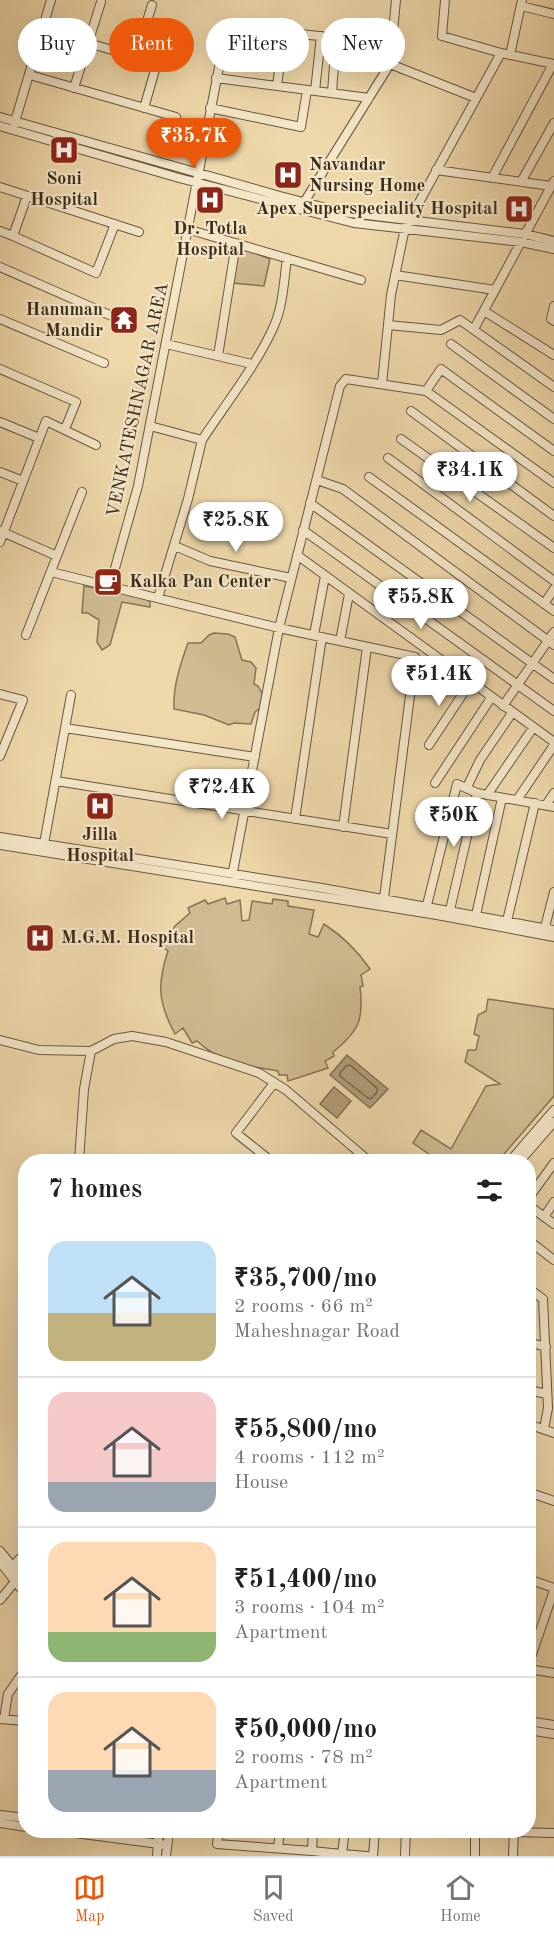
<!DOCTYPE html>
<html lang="en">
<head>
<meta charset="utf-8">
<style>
  body { margin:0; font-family:"Old Standard TT",serif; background:#f2f2f2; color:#202124; height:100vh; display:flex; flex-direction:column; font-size:22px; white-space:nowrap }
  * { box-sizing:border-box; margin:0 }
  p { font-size:20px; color:#757577 }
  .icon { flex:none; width:33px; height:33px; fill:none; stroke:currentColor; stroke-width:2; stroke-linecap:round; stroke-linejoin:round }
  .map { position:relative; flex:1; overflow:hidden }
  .details { position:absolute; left:18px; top:1154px; width:518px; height:684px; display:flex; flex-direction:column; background:#fff; border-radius:24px; box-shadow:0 6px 24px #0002 }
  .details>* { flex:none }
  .hud { position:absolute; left:18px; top:18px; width:519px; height:54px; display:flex; gap:12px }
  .price { position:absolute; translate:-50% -51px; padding:0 14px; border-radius:21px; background:#fff; color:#222; font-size:20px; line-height:39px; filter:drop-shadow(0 2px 3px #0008) }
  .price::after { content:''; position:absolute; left:50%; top:36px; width:18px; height:14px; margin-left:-9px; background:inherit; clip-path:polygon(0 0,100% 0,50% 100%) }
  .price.selected { background:#ea580c; color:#fff }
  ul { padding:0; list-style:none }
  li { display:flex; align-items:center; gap:18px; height:150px; padding:0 30px }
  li+li { border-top:2px solid #e0e0e0 }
  li span { display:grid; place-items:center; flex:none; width:168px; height:120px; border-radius:18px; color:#555 }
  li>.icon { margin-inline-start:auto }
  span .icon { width:72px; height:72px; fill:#fffc; stroke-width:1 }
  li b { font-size:26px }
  h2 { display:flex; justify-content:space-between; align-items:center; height:72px; padding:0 30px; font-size:26px }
  .tag { padding:0 21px; border-radius:27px; background:#fff; box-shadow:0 6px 24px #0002; font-size:21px; line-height:54px }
  .tag.selected { background:#ea580c; color:#fff }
  .dock { display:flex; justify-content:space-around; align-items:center; height:84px; border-top:2px solid #e0e0e0; background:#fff; font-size:16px; color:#757577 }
  .dock a { display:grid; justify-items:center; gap:3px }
  .dock .selected { color:#ea580c }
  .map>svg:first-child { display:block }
  .green { fill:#d0bb92; stroke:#867456; stroke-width:1.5 }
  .water { fill:#b19e79; stroke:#827053; stroke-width:1.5 }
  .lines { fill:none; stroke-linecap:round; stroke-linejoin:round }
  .shore { stroke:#76654a; stroke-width:1.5 }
  .minor-casing { stroke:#68573f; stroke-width:10 }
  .minor { stroke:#f4e6c8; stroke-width:8 }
  .labels { text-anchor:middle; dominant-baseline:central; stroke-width:4.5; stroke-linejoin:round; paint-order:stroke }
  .poi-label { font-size:18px; font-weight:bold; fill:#3b2c1b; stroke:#f4e6c8; text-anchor:start }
  .street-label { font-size:18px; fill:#3b2c1b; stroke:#f4e6c8 }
</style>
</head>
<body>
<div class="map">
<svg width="554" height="1856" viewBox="0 0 554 1856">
  <rect width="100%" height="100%" fill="#eed8aa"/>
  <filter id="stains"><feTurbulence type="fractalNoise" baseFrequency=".00333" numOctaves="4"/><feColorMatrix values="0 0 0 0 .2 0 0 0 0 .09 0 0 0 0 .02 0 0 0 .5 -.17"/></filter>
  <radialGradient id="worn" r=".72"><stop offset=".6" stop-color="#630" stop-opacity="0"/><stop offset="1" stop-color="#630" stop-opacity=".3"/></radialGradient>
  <path class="green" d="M239,247L270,259L264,286L233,283Z
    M84,586L144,597L150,602V607L122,602L110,645L102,650L97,642L99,620L88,613H82Z
    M214,633L228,634L235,637L242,660L251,662L256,668L254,684L258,686L264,697L262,707L255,712L251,724L234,723L229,725L204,715L174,709C173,686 180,665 188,643H201L209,635Z
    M225,898L227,904L240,900L242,921L249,920L252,901L272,904L273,899L288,901V906L314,910L309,934L318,937L324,924C344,937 357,950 370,969L361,975L363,986L360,987C364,1020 359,1031 333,1052L334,1056L325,1061L328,1068L288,1081L287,1075H279L278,1071C248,1066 219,1062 197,1041L192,1043L183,1028L175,1034C158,1003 157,984 168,951L163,947L175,926L190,913L188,908L205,900L208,904Z
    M488,999L554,1009V1096L498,1161H439L413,1143L421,1130L451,1149L486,1086L500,1084L465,1062L468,1050H476L479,1036L474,1034L478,1015L486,1011Z"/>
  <path class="water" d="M347,1055L388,1089L370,1108L330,1075Z
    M334,1087L351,1101L337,1118L320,1104Z"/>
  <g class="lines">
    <path class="shore" d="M350,1065L377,1088V1092L371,1099L368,1098L340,1076V1073L346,1066Z"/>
    <g class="minor-casing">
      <path id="minor" d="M445,0L442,36L501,53L554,64
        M521,6L554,14
        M88,43L157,63L144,108
        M510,55L522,0
        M136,57L152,5
        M390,64L476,98
        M30,75L176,117
        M216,78L369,98
        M277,86L284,32
        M74,88L101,2
        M315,91L321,36
        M332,93L336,38
        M210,108L301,127L307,90
        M0,117L280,196L342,212L525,234L554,241
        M14,125L51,0
        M0,126L179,178L354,223L521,242L554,249
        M436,170L551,186
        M492,178L553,64
        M521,182L554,123
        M0,187L139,232
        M27,196L13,236L96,273L115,224
        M303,204L390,64L396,0
        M187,229L361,280
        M0,231L13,236
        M0,267L121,320
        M395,275L495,290
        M554,306L551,319L554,321
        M484,311L554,355
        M0,319L104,363
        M388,325L441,330L460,320L554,387
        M474,329L554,181
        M166,344L252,364
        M451,344L554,419
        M218,356L236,243
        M0,369L76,402L65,429
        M382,384L391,295L405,228L501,53
        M426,391L441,369L554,451
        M411,411L554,516
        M0,422L39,438
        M150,426L202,440L188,499L158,598
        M401,439L554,548
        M202,440C225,405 258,363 274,326C283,306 284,280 287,258
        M388,458L554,581
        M0,472L23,481
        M369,477L554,611
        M317,480L343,489L554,645
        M310,503L554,679
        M303,530L554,711
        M0,531L57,556
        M0,542L46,421L96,445
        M175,546L210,561L291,578
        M297,555L554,742
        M51,572L279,628L415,657L384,898
        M110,586L138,486L227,26L393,44
        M544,604L554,589
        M26,635L82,492
        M314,635L325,576
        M340,641L349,594
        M0,694L23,700L0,756
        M503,706L554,632
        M65,728L255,757
        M429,745L470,683
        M56,781L392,834
        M435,783L491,698
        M467,787L480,760L512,713
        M487,795L533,728
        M517,800L554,745
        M546,805L554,793
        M295,819L322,637
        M343,827L367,647
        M0,837L322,888L554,930
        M44,844L71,695
        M0,845L437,915L554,937
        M231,882L279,628L340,386L346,379L426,391L554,483
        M427,905L457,784L477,793L554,807
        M450,910L477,793
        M476,915L502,798
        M507,921L535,803
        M544,931L554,892
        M0,1040L39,1050L91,1051L114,1039L132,1036L166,1042L259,1073L286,1090L369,1161
        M79,1161L84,1089L91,1051
        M271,1161L236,1133L274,1083
        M510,1161L554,1110
        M520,1161L554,1122
        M528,1199L554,1163
        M528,1205L554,1224
        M544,1217L554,1202
        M528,1240L554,1260
        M528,1288L543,1299L548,1408L544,1429
        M528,1342L546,1347
        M528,1390L547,1394
        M528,1424L554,1433
        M528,1492L554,1501
        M0,1551L26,1583
        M0,1562L26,1595
        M10,1569L26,1552
        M528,1579L554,1588
        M0,1600L18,1578
        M528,1666L554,1590
        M528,1669L554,1673
        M0,1719L26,1721
        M4,1719L8,1694L24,1671L26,1672
        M528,1721L554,1725
        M528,1730L554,1734
        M0,1815L26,1818
        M0,1823L26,1827
        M52,1830L167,1845
        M134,1830L168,1834
        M219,1830L217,1844L312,1851L313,1830
        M345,1830L342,1854L367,1856
        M513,1832L554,1833
        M278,1848L280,1830
        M312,1851L342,1854
        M157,1856L159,1830
        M166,1856L168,1840
        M373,1856L375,1830
        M405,1856L406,1830
        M475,1856V1830
        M513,1856L514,1830"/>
    </g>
    <use href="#minor" class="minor"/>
  </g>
  <defs>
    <g id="hospital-square" transform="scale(1.5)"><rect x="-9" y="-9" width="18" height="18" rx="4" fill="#8f2418" stroke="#f4e6c8"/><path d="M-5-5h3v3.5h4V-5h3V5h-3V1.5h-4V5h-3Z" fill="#fff"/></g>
    <g id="temple-square" transform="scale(1.5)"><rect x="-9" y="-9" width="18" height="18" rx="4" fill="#8f2418" stroke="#f4e6c8"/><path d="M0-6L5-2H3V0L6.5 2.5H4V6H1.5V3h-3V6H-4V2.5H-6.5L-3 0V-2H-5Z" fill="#fff"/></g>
    <g id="cafe-square" transform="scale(1.5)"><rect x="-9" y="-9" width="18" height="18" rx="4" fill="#8f2418" stroke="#f4e6c8"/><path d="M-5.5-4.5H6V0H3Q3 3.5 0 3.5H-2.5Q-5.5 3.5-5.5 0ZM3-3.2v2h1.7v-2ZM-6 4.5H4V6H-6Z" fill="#fff"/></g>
  </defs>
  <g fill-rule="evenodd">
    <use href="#hospital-square" x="64" y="150"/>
    <use href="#hospital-square" x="288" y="175"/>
    <use href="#hospital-square" x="210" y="200"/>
    <use href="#hospital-square" x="519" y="209"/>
    <use href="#temple-square" x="124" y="320"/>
    <use href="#cafe-square" x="108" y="582"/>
    <use href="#hospital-square" x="100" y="806"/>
    <use href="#hospital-square" x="40" y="938"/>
  </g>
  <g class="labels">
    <g class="poi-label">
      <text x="309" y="165">Navandar<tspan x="309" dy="21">Nursing Home</tspan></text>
      <text x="64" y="179" text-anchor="middle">Soni<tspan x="64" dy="21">Hospital</tspan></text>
      <text x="498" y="209" text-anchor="end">Apex Superspeciality Hospital</text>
      <text x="210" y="229" text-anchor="middle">Dr. Totla<tspan x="210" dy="21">Hospital</tspan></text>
      <text x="103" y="310" text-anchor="end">Hanuman<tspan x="103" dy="21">Mandir</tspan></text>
      <text x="129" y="582">Kalka Pan Center</text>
      <text x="100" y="835" text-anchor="middle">Jilla<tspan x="100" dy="21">Hospital</tspan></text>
      <text x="61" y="938">M.G.M. Hospital</text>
    </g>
    <g class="street-label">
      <text transform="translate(138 400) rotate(-78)">VENKATESHNAGAR AREA</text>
    </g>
  </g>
  <rect width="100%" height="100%" filter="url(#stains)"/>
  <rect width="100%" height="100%" fill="url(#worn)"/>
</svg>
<b class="price selected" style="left:194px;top:169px">₹35.7K</b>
<b class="price" style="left:470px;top:503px">₹34.1K</b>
<b class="price" style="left:236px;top:553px">₹25.8K</b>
<b class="price" style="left:421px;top:630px">₹55.8K</b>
<b class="price" style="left:439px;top:707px">₹51.4K</b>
<b class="price" style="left:222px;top:820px">₹72.4K</b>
<b class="price" style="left:454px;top:848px">₹50K</b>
<div class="hud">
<a class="tag">Buy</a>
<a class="tag selected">Rent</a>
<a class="tag">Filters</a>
<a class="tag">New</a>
</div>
<section class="details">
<h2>7 homes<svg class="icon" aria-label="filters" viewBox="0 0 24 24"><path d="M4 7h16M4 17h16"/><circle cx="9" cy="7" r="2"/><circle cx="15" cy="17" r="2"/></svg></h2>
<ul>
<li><span style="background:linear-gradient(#bfe0f5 60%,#c2b280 0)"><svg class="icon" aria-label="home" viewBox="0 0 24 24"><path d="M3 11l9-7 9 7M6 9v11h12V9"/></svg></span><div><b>₹35,700/mo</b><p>2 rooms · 66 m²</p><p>Maheshnagar Road</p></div></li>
<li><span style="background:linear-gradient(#f6c9c9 75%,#9aa5b1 0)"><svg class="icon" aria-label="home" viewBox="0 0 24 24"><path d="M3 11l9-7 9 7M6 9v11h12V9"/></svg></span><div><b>₹55,800/mo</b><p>4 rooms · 112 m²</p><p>House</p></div></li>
<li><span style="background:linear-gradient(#ffd9b3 75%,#8fb573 0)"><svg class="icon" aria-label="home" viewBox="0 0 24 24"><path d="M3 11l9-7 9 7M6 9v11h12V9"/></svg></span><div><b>₹51,400/mo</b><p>3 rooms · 104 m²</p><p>Apartment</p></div></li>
<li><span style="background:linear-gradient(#ffd9b3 65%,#9aa5b1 0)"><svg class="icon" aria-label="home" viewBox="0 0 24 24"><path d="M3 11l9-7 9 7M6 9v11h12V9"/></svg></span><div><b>₹50,000/mo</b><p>2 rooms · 78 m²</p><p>Apartment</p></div></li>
</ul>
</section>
</div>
<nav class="dock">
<a class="selected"><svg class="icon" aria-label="map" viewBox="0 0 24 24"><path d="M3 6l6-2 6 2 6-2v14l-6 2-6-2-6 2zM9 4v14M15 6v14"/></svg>Map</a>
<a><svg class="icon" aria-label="saved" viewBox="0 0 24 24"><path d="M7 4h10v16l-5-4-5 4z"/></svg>Saved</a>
<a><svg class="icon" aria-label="home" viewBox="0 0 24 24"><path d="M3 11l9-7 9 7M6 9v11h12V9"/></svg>Home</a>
</nav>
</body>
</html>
